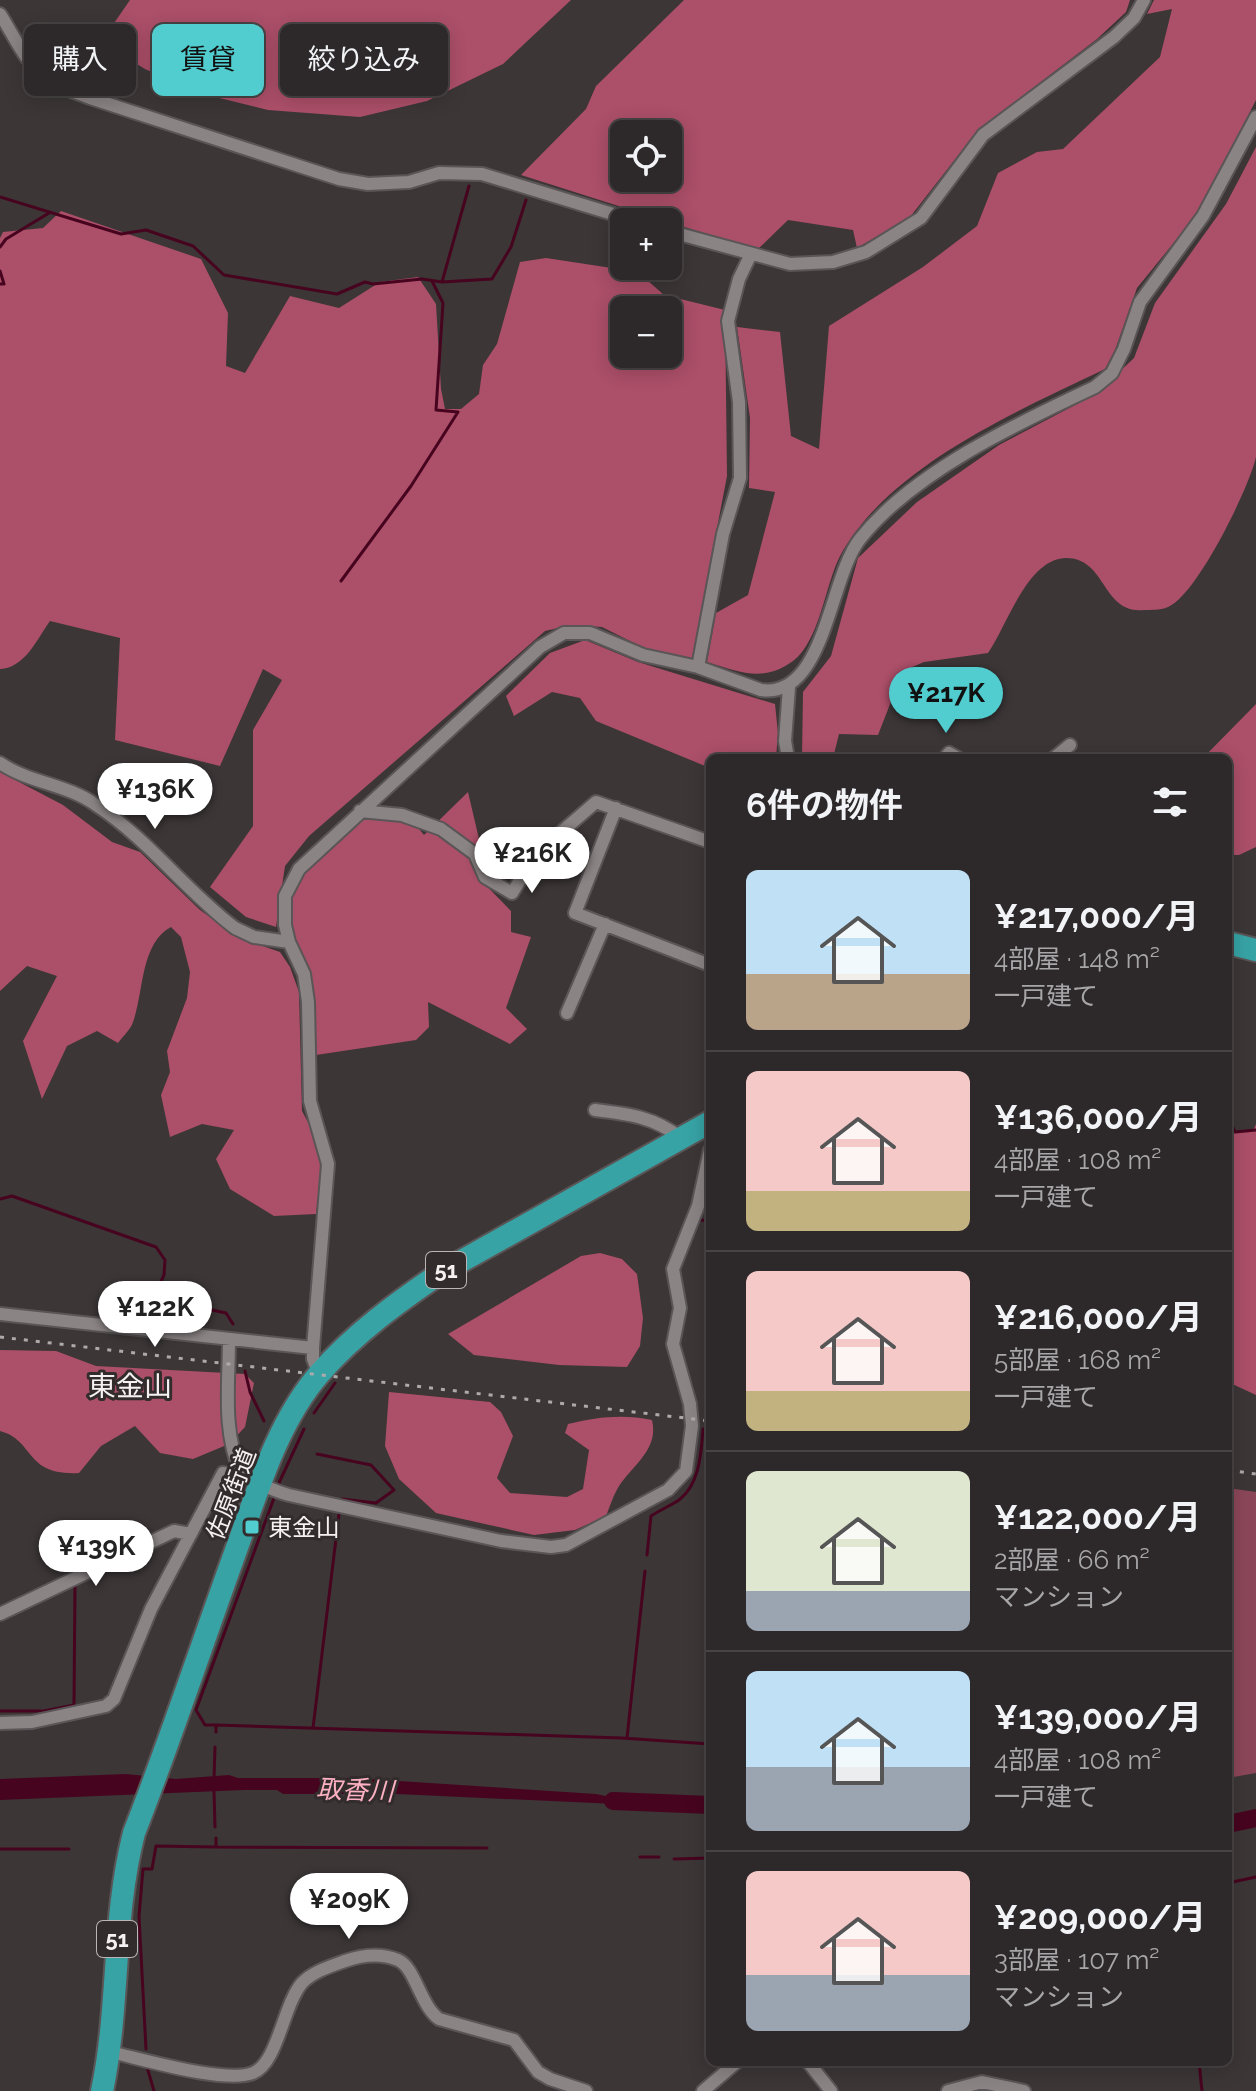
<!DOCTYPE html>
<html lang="ja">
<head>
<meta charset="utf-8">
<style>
  body { margin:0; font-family:Raleway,"Noto Sans JP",sans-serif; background:#353031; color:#f1f3f6; height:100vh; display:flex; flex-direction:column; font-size:30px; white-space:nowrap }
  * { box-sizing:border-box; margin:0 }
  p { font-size:26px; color:#a7a6a8 }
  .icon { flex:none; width:44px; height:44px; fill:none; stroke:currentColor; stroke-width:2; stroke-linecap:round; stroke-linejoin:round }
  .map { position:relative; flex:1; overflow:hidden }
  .details { position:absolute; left:706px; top:754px; width:526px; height:1312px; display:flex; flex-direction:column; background:#2d2829; border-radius:12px; box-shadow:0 4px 20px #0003,0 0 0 2px #484446 }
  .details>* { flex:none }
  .hud { position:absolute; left:24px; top:24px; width:562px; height:72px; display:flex; gap:16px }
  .buttons { position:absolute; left:610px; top:120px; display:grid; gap:16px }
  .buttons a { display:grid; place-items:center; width:72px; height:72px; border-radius:12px; background:#2d2829; box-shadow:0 4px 20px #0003,0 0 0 2px #484446; font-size:40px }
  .price { position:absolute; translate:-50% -68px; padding:0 18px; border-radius:28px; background:#fff; color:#222; font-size:26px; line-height:52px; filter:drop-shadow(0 2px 4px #0008) }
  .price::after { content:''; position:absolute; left:50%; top:48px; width:24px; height:18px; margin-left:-12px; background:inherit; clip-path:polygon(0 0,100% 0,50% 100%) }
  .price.current { background:#52cdcf; color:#111 }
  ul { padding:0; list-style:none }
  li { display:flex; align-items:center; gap:24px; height:200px; padding:0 40px }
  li+li { border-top:2px solid #484446 }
  li span { display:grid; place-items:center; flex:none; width:224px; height:160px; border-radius:12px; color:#555 }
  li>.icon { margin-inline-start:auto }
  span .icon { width:96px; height:96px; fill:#fffc; stroke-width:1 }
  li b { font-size:34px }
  h2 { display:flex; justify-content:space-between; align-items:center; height:96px; padding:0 40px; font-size:34px }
  .pill { padding:0 28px; border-radius:12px; background:#2d2829; box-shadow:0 4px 20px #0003,0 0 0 2px #484446; font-size:28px; line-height:72px }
  .pill.current { background:#52cdcf; color:#111 }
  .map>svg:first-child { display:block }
  .green { fill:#8b4759 }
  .forest { fill:#ac4f69; fill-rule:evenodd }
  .water { fill:#47041f }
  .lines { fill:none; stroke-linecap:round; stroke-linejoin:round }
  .stream { stroke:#47041f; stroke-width:3 }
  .river { stroke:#47041f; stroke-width:18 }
  .street-casing { stroke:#5a5556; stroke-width:16 }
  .highway-casing { stroke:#5a5556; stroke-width:26 }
  .street { stroke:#8b8485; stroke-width:12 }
  .highway { stroke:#37a3a5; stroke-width:22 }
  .rail { stroke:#aea9aa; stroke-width:3; stroke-dasharray:4 8; stroke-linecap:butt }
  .poi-dot { fill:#52cdcf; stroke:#322c2d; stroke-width:3 }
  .labels { text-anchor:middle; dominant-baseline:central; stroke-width:6; stroke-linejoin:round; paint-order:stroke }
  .shield { fill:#322c2d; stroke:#bab6b7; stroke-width:2 }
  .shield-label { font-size:22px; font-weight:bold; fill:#f5f1f2 }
  .street-label { font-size:24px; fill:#f5f1f2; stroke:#322c2d }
  .poi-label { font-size:24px; fill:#f5f1f2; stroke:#322c2d; text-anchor:start }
  .water-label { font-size:26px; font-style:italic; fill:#fdb1c2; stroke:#322c2d }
  .quarter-label { font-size:28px; fill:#f5f1f2; stroke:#322c2d }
</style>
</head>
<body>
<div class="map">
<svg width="1256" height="2091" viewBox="0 0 1256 2091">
  <rect width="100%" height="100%" fill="#3c3637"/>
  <path class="green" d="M1228,1488L1256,1492V1773L1228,1778Z"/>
  <path class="forest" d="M130,0H571L503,64L427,101L360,117L268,110L199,93L145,69L101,42Z
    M684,0H1130L1126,12L1097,39L978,130L910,217L857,248L853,230L788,220L757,250L521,175L586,109L596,86ZM624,134H668V178H624Z
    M1154,0H1256V100L1198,213L1137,288L1115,350L1105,369C1016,412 889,466 840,556C825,585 820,640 793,661C763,683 740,672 707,662L716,613L748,595L775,492L749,488L750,418L737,327L780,332L791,436L819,449L829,326L923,267L977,226L998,173L1037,152L1063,149L1160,57L1172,9L1147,14Z
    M1256,147C1256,220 1256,293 1256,366C1256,393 1256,432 1256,457C1249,488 1197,595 1168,607C1162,610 1151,610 1144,610C1101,614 1107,557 1065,558C1027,560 1008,624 988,653L924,662L903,671L878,735L839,734L833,758H802L803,692L831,656L858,558L917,502L999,445L1096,394L1134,358L1155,303L1226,204Z
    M61,211L201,259L228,313L226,366L245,373L290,296L339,308L380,282L418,277L436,304L441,389L445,409H461L479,394L483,365L497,344L520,262L546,258L638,272L664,295L725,310L727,476L692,658L646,649L602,627L571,625L545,631L309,836L285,866L276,927L246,917L210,887L253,826V730L282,680L263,669L220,766L115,740L120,638L50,621C37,639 25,668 0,669V238L3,232L43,228ZM624,310H668V354H624Z
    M585,640L638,662L775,704L778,733L776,758H710V768L596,721L580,698L552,692L514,716L506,696L550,653Z
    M1256,704V847L1239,855H1228V758H1203Z
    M0,772L63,805L112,842L140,852L200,910L240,938L280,952L290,967L299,992L302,1111L316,1137L322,1162L316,1214L274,1216L230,1189L216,1159L234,1130L202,1124L170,1137L161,1095L170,1072L167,1051L187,998L190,972L181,937L171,927C140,944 144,992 133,1022C131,1029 123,1036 118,1043L97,1031L67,1046L42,1099L23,1041L57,976L27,966L0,991Z
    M468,792L479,839L501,856L476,875L511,911V932L531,937L506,1008L527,1029L510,1044L428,1002L429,1027L416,1040L316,1055L290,913L291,891L298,878L364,814L409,817L424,835Z
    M1228,1119L1233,1131H1253L1256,1124V1395L1228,1382Z
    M600,1253L622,1259L637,1274L643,1318L640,1346L627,1367L559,1365L474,1355L448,1334L581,1256Z
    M0,1350L56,1351L96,1366L245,1374L254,1383L245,1427L229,1444L193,1459L160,1453L135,1426L101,1446L79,1473C24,1476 35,1440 0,1431Z
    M389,1392L490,1402L501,1412L513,1436L497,1478L510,1493L567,1497L583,1489L589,1450L565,1433L568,1424C597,1417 623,1414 652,1420C659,1449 634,1464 619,1486C614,1494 610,1506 606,1516L575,1530L534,1535L436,1513L399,1479L385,1446Z"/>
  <path class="water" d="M126,1774L176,1779L229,1775L238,1778H353L596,1794L635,1802L616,1804L397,1794H283L277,1790H244L0,1800V1779Z"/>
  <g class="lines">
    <path class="stream" d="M0,197L121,234L146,230L193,246L224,275L337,294L365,282L373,284L422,279L442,282L492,279L511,247L526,200
      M0,247L6,239L49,213
      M0,271L4,284H0
      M442,282L469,186
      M341,581L411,486L458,412L436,410L443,303L432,281
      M1228,1116L1235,1132L1256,1130
      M0,1199L12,1196L156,1247L165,1260L164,1275L144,1318L178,1320L193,1306L226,1313L233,1324
      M700,1216V1220L710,1221
      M245,1371L250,1392L264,1421
      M314,1413L335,1383
      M317,1454L371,1465L394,1490L376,1503L342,1499
      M278,1485L304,1429
      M647,1555L651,1516C660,1510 670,1506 679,1500C700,1484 701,1453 703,1429H710
      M0,1711H44L74,1705L75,1583
      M216,1725L622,1738L710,1744
      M313,1728L339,1514
      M216,1732V1725H205L196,1710L274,1498
      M627,1738L645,1571
      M214,1779L215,1747
      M214,1791L215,1827
      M216,1847L487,1848
      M0,1849H69
      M640,1857H659
      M674,1859L710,1858
      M1228,1883L1256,1877
      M146,2049L139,1916L143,1869H152L156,1846L216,1847V1838
      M1199,2062L1202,2091
      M147,2067L154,2091"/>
    <path class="river" d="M613,1801L710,1805
      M1228,1824L1256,1818"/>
    <g class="street-casing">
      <path id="street" d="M0,14C13,34 25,62 44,77C56,87 75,92 90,98L339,179L368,184L409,182L439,173L482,174L639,222
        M668,231L790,264L833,262L866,252L921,218L983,135L1114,37L1134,18L1144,0
        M698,667L723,534L740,478L739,402L728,321L739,279L750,256
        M788,758L785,741L789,687
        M945,758L949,753L958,758
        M1054,758L1070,745
        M0,763C29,783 67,784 96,805C148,839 186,891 235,928L254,937L289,942
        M616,808L575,913L710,965
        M360,811L402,815L441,829L475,854L485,877L512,893L537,853L596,802L710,842
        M567,1013L605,924
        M595,1110C629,1114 654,1117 681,1138
        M0,1314L313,1348
        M229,1339C229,1385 222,1430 241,1474
        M319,1375L313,1359V1348L328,1164L310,1101L308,1002L304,974L289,942L285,925V896L299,869L540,647L564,633H590L643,655L698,667L761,690C825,699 829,578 860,539C913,472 1018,423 1095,387L1112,373L1124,349L1140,302L1203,216L1256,117
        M0,1614L174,1531L191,1534
        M0,1723L32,1722L106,1706L114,1699L151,1609L223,1473C247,1475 266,1489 289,1495L501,1541L551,1547L566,1545L668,1490L686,1471L692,1426L690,1404L673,1344L680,1308L673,1269L698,1206L710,1150
        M110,2052C142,2059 225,2084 253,2073C278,2063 283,2005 302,1983C312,1972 331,1966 345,1961C362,1955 381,1953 398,1960C415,1967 420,2005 439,2019L514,2040L538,2072L550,2079L586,2091
        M808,2062L831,2091
        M703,2091L737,2062
        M948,2091L982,2082L1024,2091"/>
    </g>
    <g class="highway-casing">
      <path id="highway" d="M1228,943L1256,950
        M102,2091C120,2006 112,1918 134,1833C170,1741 201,1647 235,1553C257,1493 277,1422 320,1373C355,1333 398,1302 442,1272L710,1122"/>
    </g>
    <use href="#street" class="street"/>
    <use href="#highway" class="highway"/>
    <path class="rail" d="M0,1337L710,1421
      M1228,1470L1256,1474"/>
  </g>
  <rect class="poi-dot" x="244" y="1519" width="16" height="16" rx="4"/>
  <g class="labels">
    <g class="shield">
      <rect x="426" y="1252" width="40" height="36" rx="6"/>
      <rect x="97" y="1921" width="40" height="36" rx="6"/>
    </g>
    <g class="shield-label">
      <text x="446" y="1270">51</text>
      <text x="117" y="1939">51</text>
    </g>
    <g class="street-label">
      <text transform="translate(231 1494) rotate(-69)">佐原街道</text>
    </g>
    <g class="poi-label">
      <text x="268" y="1527">東金山</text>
    </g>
    <g class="water-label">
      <text transform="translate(355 1790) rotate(2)">取香川</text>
    </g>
    <g class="quarter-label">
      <text x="130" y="1386">東金山</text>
    </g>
  </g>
</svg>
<div class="buttons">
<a><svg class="icon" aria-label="locate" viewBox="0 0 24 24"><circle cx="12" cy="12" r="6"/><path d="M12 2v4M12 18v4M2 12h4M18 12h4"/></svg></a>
<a>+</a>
<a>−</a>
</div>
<b class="price current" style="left:946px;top:735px">¥217K</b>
<b class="price" style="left:155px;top:831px">¥136K</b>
<b class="price" style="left:532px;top:895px">¥216K</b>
<b class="price" style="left:155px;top:1349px">¥122K</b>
<b class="price" style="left:96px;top:1588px">¥139K</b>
<b class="price" style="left:349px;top:1941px">¥209K</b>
<div class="hud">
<a class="pill">購入</a>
<a class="pill current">賃貸</a>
<a class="pill">絞り込み</a>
</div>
<section class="details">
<h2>6件の物件<svg class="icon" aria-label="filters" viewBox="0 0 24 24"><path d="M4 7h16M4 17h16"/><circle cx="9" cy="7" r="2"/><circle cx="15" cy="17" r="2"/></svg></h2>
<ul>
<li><span style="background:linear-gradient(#bfe0f5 65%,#b9a48a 0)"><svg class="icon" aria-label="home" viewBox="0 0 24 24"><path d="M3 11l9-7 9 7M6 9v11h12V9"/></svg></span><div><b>¥217,000/月</b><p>4部屋 · 148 m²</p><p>一戸建て</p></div></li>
<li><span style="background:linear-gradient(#f6c9c9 75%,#c2b280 0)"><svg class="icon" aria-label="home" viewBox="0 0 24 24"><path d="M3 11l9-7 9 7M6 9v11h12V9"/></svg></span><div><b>¥136,000/月</b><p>4部屋 · 108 m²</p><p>一戸建て</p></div></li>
<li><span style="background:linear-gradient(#f6c9c9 75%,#c2b280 0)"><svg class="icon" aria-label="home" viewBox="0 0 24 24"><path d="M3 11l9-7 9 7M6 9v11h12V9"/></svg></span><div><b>¥216,000/月</b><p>5部屋 · 168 m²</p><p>一戸建て</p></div></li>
<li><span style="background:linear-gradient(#dfe7d0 75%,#9aa5b1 0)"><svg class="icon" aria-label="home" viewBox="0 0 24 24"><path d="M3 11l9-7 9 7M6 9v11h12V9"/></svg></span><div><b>¥122,000/月</b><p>2部屋 · 66 m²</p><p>マンション</p></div></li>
<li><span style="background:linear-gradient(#bfe0f5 60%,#9aa5b1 0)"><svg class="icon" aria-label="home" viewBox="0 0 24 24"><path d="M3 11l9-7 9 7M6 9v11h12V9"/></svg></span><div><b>¥139,000/月</b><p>4部屋 · 108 m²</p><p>一戸建て</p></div></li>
<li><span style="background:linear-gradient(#f6c9c9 65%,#9aa5b1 0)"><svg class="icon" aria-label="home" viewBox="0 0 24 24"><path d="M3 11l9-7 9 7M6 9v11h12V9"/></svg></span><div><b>¥209,000/月</b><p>3部屋 · 107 m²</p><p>マンション</p></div></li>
</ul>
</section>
</div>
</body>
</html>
